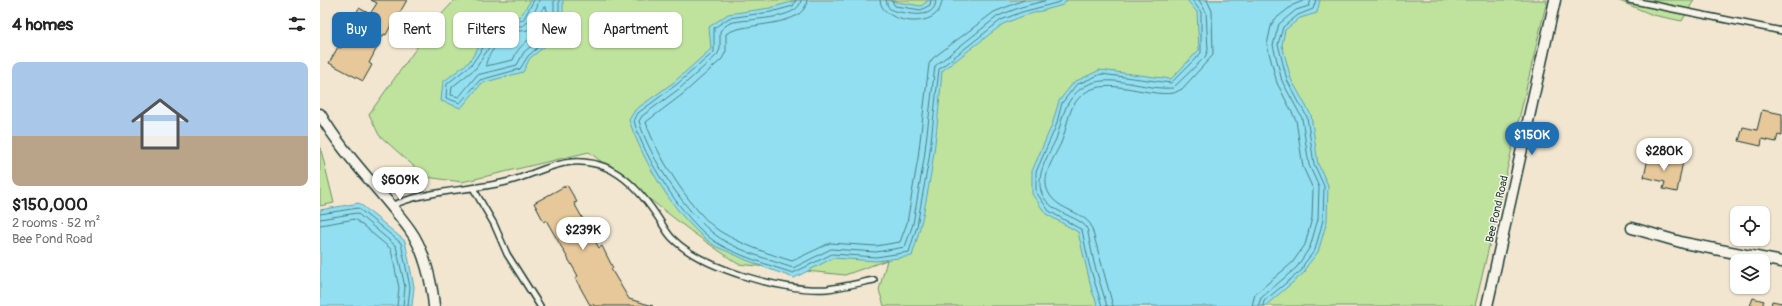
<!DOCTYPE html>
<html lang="en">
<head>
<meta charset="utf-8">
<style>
  body { margin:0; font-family:Pangolin,sans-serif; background:#f6f6f6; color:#222; height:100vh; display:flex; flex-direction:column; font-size:15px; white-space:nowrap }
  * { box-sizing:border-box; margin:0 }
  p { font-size:13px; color:#767676 }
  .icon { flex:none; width:22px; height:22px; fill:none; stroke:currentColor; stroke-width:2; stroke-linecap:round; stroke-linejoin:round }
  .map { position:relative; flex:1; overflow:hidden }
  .side { display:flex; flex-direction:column; background:#fff; width:320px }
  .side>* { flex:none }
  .top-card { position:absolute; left:12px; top:12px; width:380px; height:36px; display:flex; gap:8px }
  .controls { position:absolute; left:1410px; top:206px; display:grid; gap:8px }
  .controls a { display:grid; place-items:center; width:40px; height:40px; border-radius:8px; background:#fff; box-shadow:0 1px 3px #0004; font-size:20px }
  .price { position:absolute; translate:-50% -34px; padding:0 9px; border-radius:14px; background:#fff; color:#222; font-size:13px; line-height:26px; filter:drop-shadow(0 1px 2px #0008) }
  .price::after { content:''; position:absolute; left:50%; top:24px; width:12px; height:9px; margin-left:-6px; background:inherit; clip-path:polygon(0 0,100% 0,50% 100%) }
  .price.current { background:#1f6fb2; color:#fff }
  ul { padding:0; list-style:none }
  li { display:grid; align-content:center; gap:8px; height:212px; padding:0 12px }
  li+li { border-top:1px solid #e0e0e0 }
  li span { display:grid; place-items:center; height:124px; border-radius:8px; color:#555 }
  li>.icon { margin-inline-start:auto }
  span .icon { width:72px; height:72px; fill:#fffc; stroke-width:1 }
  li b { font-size:17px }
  h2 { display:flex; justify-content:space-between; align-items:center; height:48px; padding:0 12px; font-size:17px }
  .chip { padding:0 14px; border-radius:8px; background:#fff; box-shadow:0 1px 3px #0004; font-size:14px; line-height:36px }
  .chip.current { background:#1f6fb2; color:#fff }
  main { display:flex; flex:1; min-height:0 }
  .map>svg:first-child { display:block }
  .green { fill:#bfe39d; stroke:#6f9068 }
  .water { fill:#92dff1; stroke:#649ea5 }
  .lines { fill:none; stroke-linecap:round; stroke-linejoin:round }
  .shore { stroke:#4d7e80; stroke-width:1 }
  .building { fill:#e7c89a; stroke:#1f3d34 }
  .lane-casing { stroke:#1f3d34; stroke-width:8 }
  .street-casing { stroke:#1f3d34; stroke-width:13 }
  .lane { stroke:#f7f3e8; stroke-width:5 }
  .street { stroke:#f7f3e8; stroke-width:10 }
  .labels { text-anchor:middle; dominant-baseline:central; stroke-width:3; stroke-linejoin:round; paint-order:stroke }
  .street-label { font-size:11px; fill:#1f3d34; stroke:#f7f3e8 }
</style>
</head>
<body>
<main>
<section class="side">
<h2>4 homes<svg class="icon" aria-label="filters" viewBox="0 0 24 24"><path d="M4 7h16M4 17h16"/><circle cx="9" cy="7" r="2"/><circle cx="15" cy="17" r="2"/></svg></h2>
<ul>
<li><span style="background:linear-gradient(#a9c7e8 60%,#b9a48a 0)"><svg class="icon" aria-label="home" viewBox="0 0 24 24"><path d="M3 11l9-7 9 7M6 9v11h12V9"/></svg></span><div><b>$150,000</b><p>2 rooms · 52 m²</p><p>Bee Pond Road</p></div></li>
</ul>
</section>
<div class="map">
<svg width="1462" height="306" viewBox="0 0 1462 306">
  <rect width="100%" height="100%" fill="#f2e6d1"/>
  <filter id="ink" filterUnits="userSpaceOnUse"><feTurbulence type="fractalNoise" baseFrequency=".025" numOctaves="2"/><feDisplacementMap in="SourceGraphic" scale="8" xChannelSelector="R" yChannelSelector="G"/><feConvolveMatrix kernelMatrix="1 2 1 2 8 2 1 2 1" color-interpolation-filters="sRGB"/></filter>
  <g filter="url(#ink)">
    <path class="green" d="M135,0H1227L1155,306H564L559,290L567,260L525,275L418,264L372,232L269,152L142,182L106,177L59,135L49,114L118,18Z
      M1297,0H1374L1362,21L1333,15Z
      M0,146L14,203L0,206Z"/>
    <path class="water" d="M211,0H243V20L233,40L210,58L203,72L162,83L141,108L121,101L123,82L149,62L171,28L191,14L200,17Z
      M478,0H565L601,6L609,0H747L743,5L703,16L683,24L622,71C617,133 611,196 592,256L556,261L513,258L474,278C452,270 431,263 411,253C405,250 397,248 392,244C355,217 324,163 309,120L315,110L354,82L391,49L389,27L408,14L450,8Z
      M867,0H1000L997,13L980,18L965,30L962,45L971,79L991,115L998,164L1008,185L1007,221L998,252L987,266L985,272L945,306H778L772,291L758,232L726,214L712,194V171L732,125L739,101L754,82L780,70L851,79L879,50L877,12Z
      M39,203L85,241L94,287L92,306H0V210Z"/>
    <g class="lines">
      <path class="shore" d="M214,0L203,20L199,21L191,19L174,31L152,64L127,84L126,98L140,103L160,80L200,69L208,56L230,37L239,20V0
        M219,0C218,7 209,24 202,26C198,26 195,25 192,24L177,35L156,68L132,87L131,95L139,97L157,75L197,65L204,52L226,34L234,19V0
        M476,0L473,6L451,12L409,18L394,28V52L356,85L318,113L314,121C324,158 363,219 394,241C413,254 451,266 473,273L512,254L556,257L589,252L597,226L609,159L619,69L681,20L702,12L740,2L742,0
        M481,0C480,21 425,18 410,23C406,25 403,28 400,31V49L397,55L359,89L322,116L319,121C329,157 367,215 397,236C414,249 452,261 473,268L511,249L556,252L585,247L593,224L604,159L615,66L678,16L701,7L728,0
        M487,0C486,29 424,21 406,34V51L402,59L363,94L326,122C335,153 374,215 401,232C423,245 449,254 472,261L510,243L556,246L580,242L587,223L598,158L609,64L613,58L674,12L704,0
        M560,0C561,24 621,32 622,0
        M566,0C567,3 567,6 570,9C574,12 581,12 585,13C598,15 615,17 616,0
        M571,0L575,6L601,10L610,5L611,0
        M226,7C234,27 209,36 199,49C196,52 195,56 193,60L166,66C165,56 183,37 191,32C197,29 203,33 209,29C215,24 219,14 223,8Z
        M0,214L38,208L81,243L90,287L88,306
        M0,219L37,213L76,246L85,287L83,306
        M0,225L35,219L71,249L79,288L77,306
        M782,306L769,264L762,230L729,211L716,192V172L736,126L742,103L756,85L781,74L851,83L881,53V12L872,0
        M787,306L774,263L767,228C758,215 728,214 721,191C716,173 729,154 736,139C740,128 742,115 747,105C772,61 816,91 853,88L885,57L888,50L886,12L879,0
        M793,306L771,225C761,210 734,210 727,189C722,174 735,156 741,143C746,132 747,118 752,108C773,67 821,98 854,93L862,89L893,55L892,11L887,0
        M932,306L935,294L972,263L985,245L992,218L993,189L983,167L976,120L957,83L947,45L951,26L954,20L973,5L985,0
        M938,306L941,298L977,267L990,247L998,219L999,187L989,165L982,118L962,81L953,45L959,24L976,10L989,6L991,0
        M943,306L944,301L982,270L984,264L995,250L1003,220L1004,186L994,164L987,117L967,80L958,44L963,27L978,15L993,9L996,0"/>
    </g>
    <path class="building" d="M51,0H87L79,14L77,13L66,35L64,34L49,63L52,65L43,81L9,63L18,47L21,48L35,20L33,19L39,8L50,14L57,3Z
      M1442,110L1462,114V136L1458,135L1456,142L1442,139L1441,146L1419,141L1423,127L1437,130Z
      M1329,154L1343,157L1341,165L1348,166L1349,158L1363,161L1357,192L1343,189L1345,182L1324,177Z
      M247,185L257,202L254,203L279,248L282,246L293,268L291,269L309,299L333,306H274L273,304L270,305L255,278L258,276L226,220L224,222L214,203Z
      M1433,298L1444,301L1442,306H1430Z
      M1452,301L1462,303V306H1451Z"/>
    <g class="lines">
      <g class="lane-casing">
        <path id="lane" d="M1309,0L1462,31
          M153,188L174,224L187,254L220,306
          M71,206C106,190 148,191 186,182C209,177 228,164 252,162C265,161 282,164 293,171C311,181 325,198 337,216C342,223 346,232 352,238C382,269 464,292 507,289C523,287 539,283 554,280"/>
      </g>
      <g class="street-casing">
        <path id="street" d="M0,114C25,157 61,190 90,230C104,249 112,283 114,306
          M1312,228L1364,243L1462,262
          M1167,306L1235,0"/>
      </g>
      <use href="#lane" class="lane"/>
      <use href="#street" class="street"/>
    </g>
  </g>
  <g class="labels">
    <g class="street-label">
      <text transform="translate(1177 209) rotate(-77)">Bee Pond Road</text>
    </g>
  </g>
</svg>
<div class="controls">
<a><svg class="icon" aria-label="locate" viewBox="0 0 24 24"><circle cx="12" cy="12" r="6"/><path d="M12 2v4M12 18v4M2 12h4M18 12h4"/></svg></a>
<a><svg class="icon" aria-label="layers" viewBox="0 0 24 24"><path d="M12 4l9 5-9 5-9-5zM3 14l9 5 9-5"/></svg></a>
</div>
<b class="price current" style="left:1212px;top:156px">$150K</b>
<b class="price" style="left:1344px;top:172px">$280K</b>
<b class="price" style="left:80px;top:201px">$609K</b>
<b class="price" style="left:263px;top:251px">$239K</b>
<div class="top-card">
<a class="chip current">Buy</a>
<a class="chip">Rent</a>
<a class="chip">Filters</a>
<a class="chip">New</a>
<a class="chip">Apartment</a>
</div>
</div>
</main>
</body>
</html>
